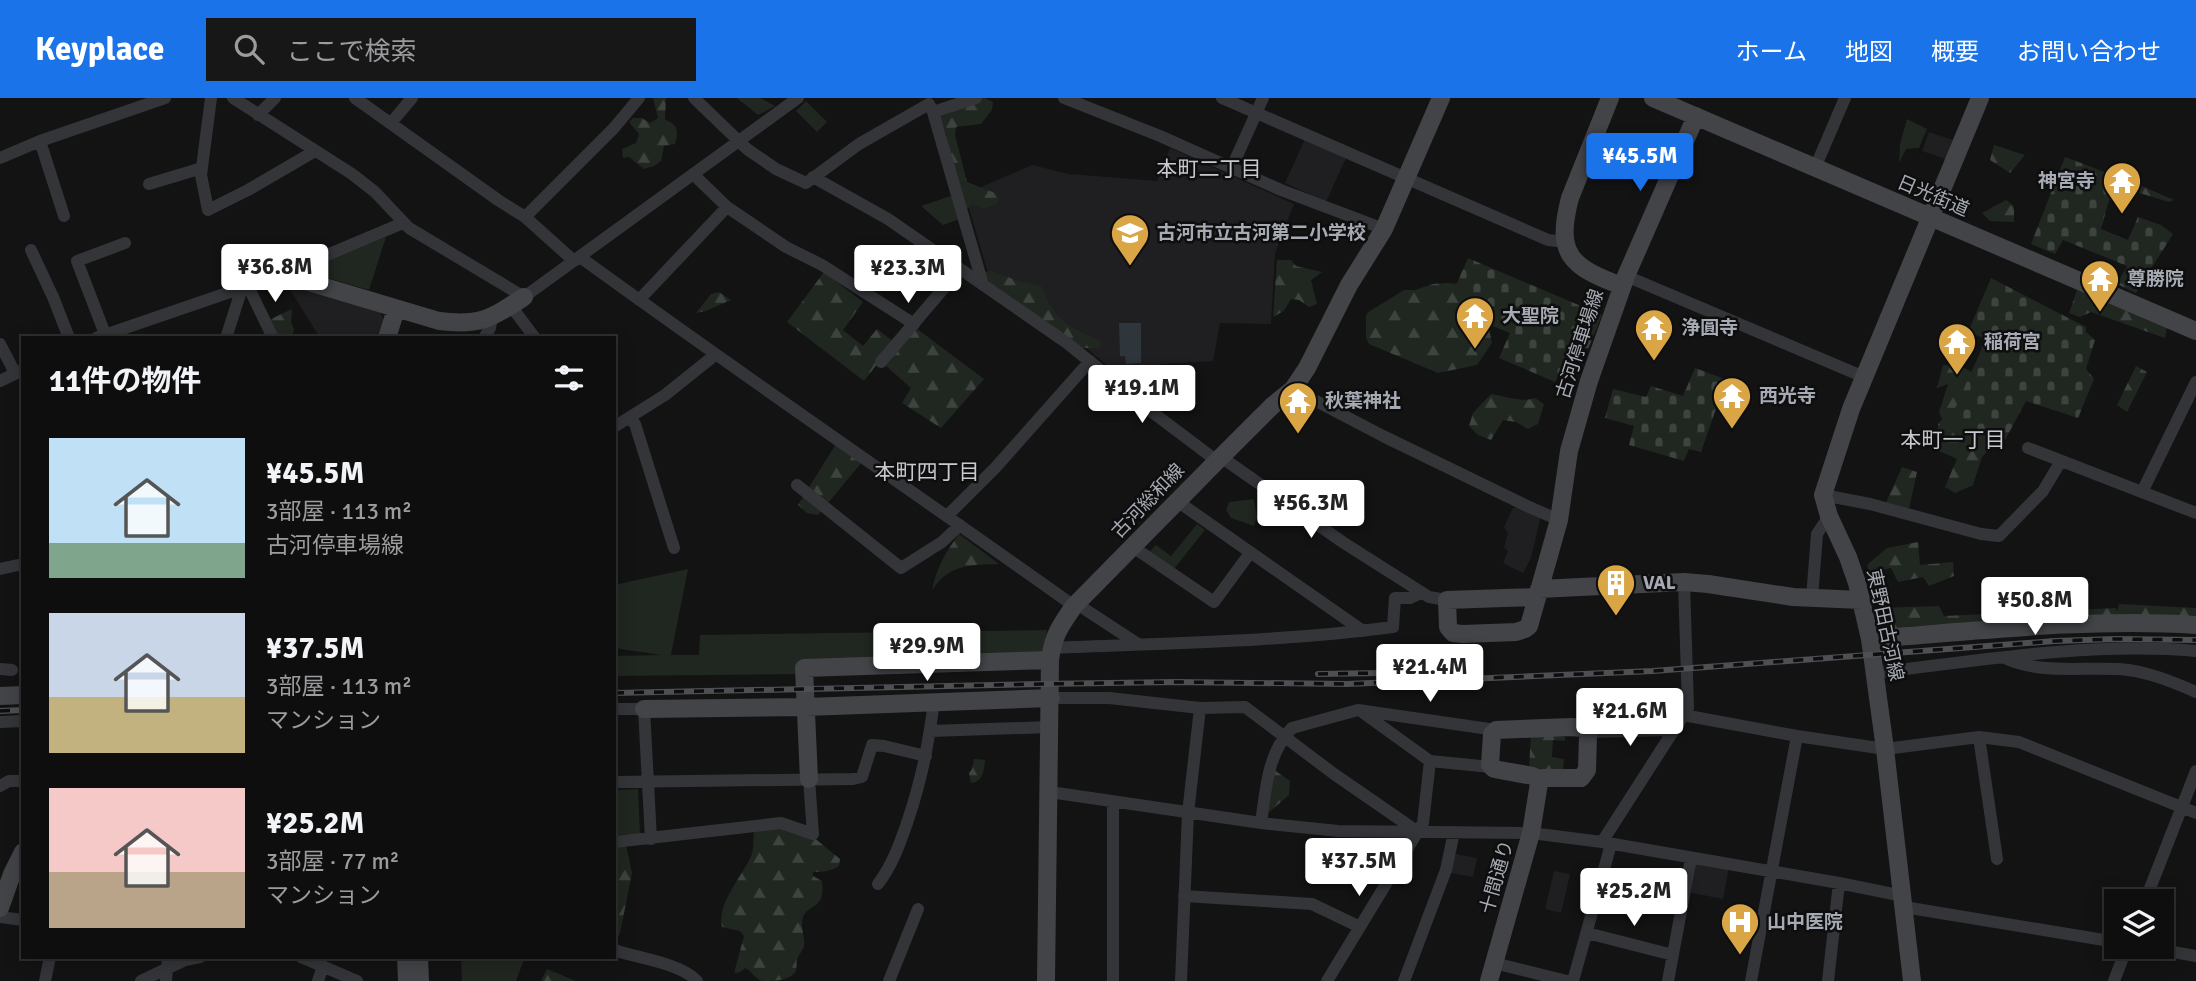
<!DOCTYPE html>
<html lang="ja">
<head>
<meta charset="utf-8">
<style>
  body { margin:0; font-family:Signika,"Noto Sans JP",sans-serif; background:#171718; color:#f1f3f6; height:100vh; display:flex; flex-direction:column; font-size:26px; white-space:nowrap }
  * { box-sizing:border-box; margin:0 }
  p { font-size:23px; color:#9b9c9e }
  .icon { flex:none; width:38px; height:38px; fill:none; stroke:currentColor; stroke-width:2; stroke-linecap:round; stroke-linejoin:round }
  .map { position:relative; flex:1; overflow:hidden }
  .side { position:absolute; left:21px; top:238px; width:595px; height:623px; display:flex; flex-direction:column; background:#0e0e0f; border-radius:0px; box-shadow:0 4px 18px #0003,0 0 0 2px #2e2e2f }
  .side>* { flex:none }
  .tools { position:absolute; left:2104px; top:791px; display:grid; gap:14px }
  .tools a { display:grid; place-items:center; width:70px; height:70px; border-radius:0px; background:#0e0e0f; box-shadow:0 4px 18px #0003,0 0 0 2px #2e2e2f; font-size:35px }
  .price { position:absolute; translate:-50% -60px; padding:0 16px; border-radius:7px; background:#fff; color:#222; font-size:23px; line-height:46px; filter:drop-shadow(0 2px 4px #0008) }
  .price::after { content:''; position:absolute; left:50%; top:42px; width:21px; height:16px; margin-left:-10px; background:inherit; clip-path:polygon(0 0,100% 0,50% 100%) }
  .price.on { background:#1a73e8; color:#fff }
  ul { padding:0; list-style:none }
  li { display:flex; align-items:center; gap:21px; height:175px; padding:0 28px }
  li span { display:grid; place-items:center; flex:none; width:196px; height:140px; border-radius:0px; color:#555 }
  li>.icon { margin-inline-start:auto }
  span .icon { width:84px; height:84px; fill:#fffc; stroke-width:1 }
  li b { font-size:30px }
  h2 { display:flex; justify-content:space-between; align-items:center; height:84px; padding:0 28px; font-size:30px }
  header { display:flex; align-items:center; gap:42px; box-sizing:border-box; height:98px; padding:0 35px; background:#1a73e8; color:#fff }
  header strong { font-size:33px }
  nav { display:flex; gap:38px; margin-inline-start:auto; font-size:24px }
  .search { width:490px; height:63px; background:#171718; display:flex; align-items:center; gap:18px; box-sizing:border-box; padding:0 24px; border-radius:0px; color:#9b9c9e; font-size:26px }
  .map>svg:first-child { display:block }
  .built { fill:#1f1f21 }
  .green { fill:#202620 }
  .forest { fill:url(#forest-firs) }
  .cemetery { fill:url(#cemetery-stones) }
  .water { fill:#2e353b }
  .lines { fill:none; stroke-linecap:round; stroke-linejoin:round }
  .street { stroke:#343539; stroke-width:12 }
  .secondary { stroke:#434448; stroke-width:18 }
  .rail-casing { stroke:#4e4f53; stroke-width:6 }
  .rail { stroke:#0e0e0f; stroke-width:3.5; stroke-dasharray:10; stroke-linecap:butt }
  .labels { text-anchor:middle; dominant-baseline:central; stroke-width:5; stroke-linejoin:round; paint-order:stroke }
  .poi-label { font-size:19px; font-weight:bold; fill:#a6aab3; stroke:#0e0e0f; text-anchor:start }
  .street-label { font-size:19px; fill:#a6aab3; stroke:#0e0e0f }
  .neighbourhood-label { font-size:21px; fill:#c7c9cf; stroke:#0e0e0f }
</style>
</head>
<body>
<header>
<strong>Keyplace</strong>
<div class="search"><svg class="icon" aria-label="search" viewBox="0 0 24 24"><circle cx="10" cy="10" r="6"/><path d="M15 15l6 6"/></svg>ここで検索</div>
<nav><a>ホーム</a><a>地図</a><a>概要</a><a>お問い合わせ</a></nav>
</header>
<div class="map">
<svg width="2196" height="883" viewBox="0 0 2196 883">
  <defs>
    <pattern id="forest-firs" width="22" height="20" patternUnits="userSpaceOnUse" patternTransform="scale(1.75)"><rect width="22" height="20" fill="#202620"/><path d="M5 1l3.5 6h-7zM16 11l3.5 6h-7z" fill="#3d433e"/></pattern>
    <pattern id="cemetery-stones" width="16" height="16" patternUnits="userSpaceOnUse" patternTransform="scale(1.75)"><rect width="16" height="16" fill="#202620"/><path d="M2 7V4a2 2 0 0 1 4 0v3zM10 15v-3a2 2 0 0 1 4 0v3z" fill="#3d433e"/></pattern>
  </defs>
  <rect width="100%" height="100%" fill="#131314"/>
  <path class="built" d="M1929,34L1953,42L1946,61L1922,53Z
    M1305,41L1346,60L1326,104L1285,85Z
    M1170,50L1294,106L1275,155L1271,226L1220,225L1213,263L1160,266L1151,305L1089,252L990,182L965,96L1032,67L1069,76L1157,83Z
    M287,187L377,210L384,222L382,240H320Z
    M1519,409L1541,417L1531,460L1523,475L1503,465L1508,453L1504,449L1508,436L1504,429L1513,410Z
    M1455,756L1477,760L1473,779L1451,775Z
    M1693,763L1729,769L1723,801L1687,794Z
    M1554,773L1570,776L1561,815L1545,811Z"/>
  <path class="green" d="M806,3L827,24L817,34L796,13Z
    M1907,21L1927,31L1919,50L1906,51L1899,65L1900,46Z
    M954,97L960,121L943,127L921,108Z
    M386,139L369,192L301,172Z
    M1254,401L1257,419L1254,428L1231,420L1226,412L1229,404Z
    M1197,426L1205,432L1173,472L1150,453L1156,447L1171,458Z
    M688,471L671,557H699L700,537L1047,532L1045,557L799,562V576L614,578V558L661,557L614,550V487Z
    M638,691L640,736L614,737V692Z
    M464,859H525L516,883H462L461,865Z"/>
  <path class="forest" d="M653,0H666L665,22C678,26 679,34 675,46L664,48L661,63L654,68L644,71L629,59L623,60L622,51L636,45L639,36L629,24L633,20H642L650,25L658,20Z
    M737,0H760L775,8L758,17Z
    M964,0H985L993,4L992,12L981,26L956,29L955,37L967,84L995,95L998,99L997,106L983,111L972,106L966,112L944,40L947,37L934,10Z
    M1994,47L2025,57L2010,75L1990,62Z
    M2114,76L2174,102L2169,104L2133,93L2126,105L2105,101Z
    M2006,102L2014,108V124L1990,123L1982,115Z
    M1277,162H1291L1296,168L1322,174L1311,182L1317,206L1309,209L1299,202L1291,201L1284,213L1273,219Z
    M992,173L1018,183L1041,188C1047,203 1057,221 1071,229C1081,235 1093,238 1103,245L1099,250H1082L986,182L984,174Z
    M824,174L863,204L843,232L863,248L877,231L894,244L864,283L787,224Z
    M1447,185L1462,186L1487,222L1492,245L1477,267L1438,275L1369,246L1366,240V217L1370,213L1404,192H1415L1433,186Z
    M2078,189L2167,228L2165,240L2091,214L2080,219L2069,215Z
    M719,194L731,202L706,213L696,215L711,196Z
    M292,211L291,224L294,231L292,240H278L269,222Z
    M916,230L984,281L941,330L902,305L911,290L886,268Z
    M1943,267L1961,268L1973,275L1956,315L1951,318L1982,327L1998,341L1982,359L1973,387L1955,395L1945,389L1957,361L1939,353L1938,326L1942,321L1939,314L1948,286L1937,290Z
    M2136,268L2147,274L2127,314L2117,307Z
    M1491,296C1505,298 1522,305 1535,300L1544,306L1538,326L1528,331L1516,324L1503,322L1491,342L1478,337L1469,328L1473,315Z
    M836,346L862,364L818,417L807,415L798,407Z
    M1902,369L1917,374L1909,411L1885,407Z
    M959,436L999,466C971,467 949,466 932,492C937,469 945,455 959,436Z
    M1918,444L1920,467L1953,464L1954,478L1929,488L1923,479L1898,484L1891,470L1867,476L1868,466L1887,450Z
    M2119,506L2196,510V527L1881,536L1878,510L1939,508L1944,518L2116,510L2117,514Z
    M1531,636L1565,639V643L1553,642L1552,659L1564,661L1563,673L1529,670Z
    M974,661L985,662C984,672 983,684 971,685L969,675L972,671Z
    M1273,671L1290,683L1289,697L1267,716Z
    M777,729L812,738L840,761L839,768C832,773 822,774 813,774V778L822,783C826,812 808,806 803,819C800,829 805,838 804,847C804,851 799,856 797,861C796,865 797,869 796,872C792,883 773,883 762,883C755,881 752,873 745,870L740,874L734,875L744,838L740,833L722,829C716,806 744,776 752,756C754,749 753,741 754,733Z
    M614,744L626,747L632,775L620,835L616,842L614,841Z
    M547,871L576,883H541Z"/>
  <path class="cemetery" d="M2065,59L2131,84L2126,105L2110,99L2101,131L2128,142L2138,119L2161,127L2173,136L2136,195L2117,186L2127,168L2063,142L2055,156L2031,146Z
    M1468,160L1602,217L1588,251L1572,244L1555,284L1499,260L1510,235L1478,222L1484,207L1453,194Z
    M1991,180L2086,229V234L2095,242L2086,271L2094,281L2078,320L2026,303L2005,342L1950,322L1986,241L1968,234Z
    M1695,270L1730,283L1718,305L1701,354L1689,351L1684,363L1629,347L1634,328L1605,320L1613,291L1646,299L1651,288L1683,298Z"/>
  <path class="water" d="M1119,225H1141V265L1126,266L1125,258H1120Z"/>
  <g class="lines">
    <path class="street" d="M211,0L201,77L208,112L248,92L315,53
      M233,0L352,76L375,94L409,130L524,199L798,0
      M355,0L498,102L525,119L574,163
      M694,0L747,51L776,71L806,85L859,46L929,6L933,14L983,187
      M1064,0L1160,38L1281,92L1384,131
      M1222,0L1548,142L1557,143L1565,142
      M933,14L976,0
      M258,17L275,0
      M391,25L412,0
      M40,43L64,118
      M0,60L40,43L165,0
      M1232,69L1263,0
      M1815,70L1845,0
      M693,76L727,109L786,149L822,167L914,226
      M813,79L888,121L1067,245L1156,317L1217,363
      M149,86L202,70
      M525,119L614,30L639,0
      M31,152L53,199L69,240
      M580,159C743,278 910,391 1074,508
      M1626,178L1864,279
      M248,188L273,240
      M639,202L727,109
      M511,208L535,240
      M105,236L77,163L125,145
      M96,240L277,178L403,125
      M226,240L242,190
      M484,240L490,230L492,219
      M0,246L15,275
      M881,264L960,171
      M0,283L23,272
      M1293,291L1383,338L1527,408L1559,422
      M629,320L635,326L674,450
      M614,329L665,297L715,257
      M2028,350L2196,415
      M1221,359L1344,445L1429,499L1447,502
      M797,387L901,470L942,444L960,427
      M2142,394L2196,284
      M1823,397L1870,406L1981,436L1999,438L2043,393L2061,363
      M1177,403L1363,533
      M948,417L996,369L1090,263
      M1133,449L1214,504L1250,455
      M0,471L23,466
      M1812,500L1817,436L1829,418
      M1077,506L1138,546
      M1052,550C1165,545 1280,544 1393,529L1395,500H1410L1421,495
      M2007,561C2041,576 2082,569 2119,571C2146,573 2171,583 2196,594
      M0,571L12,572
      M1875,575C1981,562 2089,544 2196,553
      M1051,600H1109L1200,610L1245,609L1334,676L1418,734
      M614,611H644L651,741
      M1362,614L1430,663L1491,669
      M1683,617L1797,638L1885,651L1979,639L2019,644L2196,715
      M0,624L23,623
      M930,633L1050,629
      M1587,634L1672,632
      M1979,639L1997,761
      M614,684L853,681L862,679L872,647L884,648L926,658
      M0,688L9,683H23
      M1050,694L1261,725L1338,733L1531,735L1602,744L1839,785L1903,798
      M1113,704V883
      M1261,725C1266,691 1267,656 1292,630L1358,612L1496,632
      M614,744L781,725L813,736L809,681
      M1602,744L1688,610L1684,484
      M878,786C893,766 900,745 908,722C922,680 928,648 934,604
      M1184,798L1312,806L1360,829
      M2145,803L2196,673
      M1904,809L2116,844
      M0,819L23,822
      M1587,835L1673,857
      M2146,849L2196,858
      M614,852C637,860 681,865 697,883
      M301,859L357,883
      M1494,865L1567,883
      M45,883L50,859
      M141,883L185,862L200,859
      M166,883L168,859
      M318,883L323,868
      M889,883L918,811
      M1181,883L1188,715L1200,610
      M1327,883L1423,725L1430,663
      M1404,883L1446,772L1454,734
      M1573,883L1611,746
      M1668,883L1691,760
      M1751,883L1797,638
      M1828,883L1839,785
      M2114,883L2127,849"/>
    <path class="secondary" d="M1610,0L1570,100C1555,157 1571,169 1622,188
      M1653,0L2196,233
      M277,178L295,180L439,223C480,228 490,221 524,199
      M387,240L396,211
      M1539,491L1684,484L1708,486L1793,499L1861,502
      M1536,499L1447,502L1448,529L1453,535L1463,536L1516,534L1525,531L1529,528L1559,422L1569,353L1589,283L1626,178L1696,18
      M1870,541C1978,533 2088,520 2196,527
      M0,598L23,597
      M644,611L806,609L1051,600
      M1571,629L1583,630L1588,636L1587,672L1581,680H1543L1539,685L1537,680L1533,678L1494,671L1490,667L1492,636L1496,632Z
      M809,681L804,570L1050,562
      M0,810L12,776L23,754
      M406,859L407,883
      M419,859L420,883
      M1046,883L1050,562C1053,538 1060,528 1074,508L1217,363L1272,308L1293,291L1307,270L1349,187L1384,131L1441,0
      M1489,883L1531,735L1539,685
      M1912,883L1885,651L1870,541L1857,485L1848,459L1829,418L1823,397L1851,311L1980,0"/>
    <g class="rail-casing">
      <path id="rail" d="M1318,576L1381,575
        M614,595L1041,586L1175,584L1347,586L1653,573L2055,543L2116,541L2196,542
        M0,613L23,612"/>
    </g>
    <use href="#rail" class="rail"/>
  </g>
  <defs>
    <g id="temple-pin" transform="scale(2.0125)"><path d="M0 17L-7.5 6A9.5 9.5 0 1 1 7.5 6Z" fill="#daa545" stroke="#0e0e0f"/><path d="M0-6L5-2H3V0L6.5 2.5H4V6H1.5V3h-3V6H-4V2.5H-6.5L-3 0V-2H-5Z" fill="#fff"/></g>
    <g id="school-pin" transform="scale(2.0125)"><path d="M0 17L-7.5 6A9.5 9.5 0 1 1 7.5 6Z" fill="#daa545" stroke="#0e0e0f"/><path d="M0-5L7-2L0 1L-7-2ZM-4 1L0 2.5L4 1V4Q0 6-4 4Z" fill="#fff"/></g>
    <g id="building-pin" transform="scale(2.0125)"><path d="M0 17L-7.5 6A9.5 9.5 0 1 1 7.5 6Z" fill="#daa545" stroke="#0e0e0f"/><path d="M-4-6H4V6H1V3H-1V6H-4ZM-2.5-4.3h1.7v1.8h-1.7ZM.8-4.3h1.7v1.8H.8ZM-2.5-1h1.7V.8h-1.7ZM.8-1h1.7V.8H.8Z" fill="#fff"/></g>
    <g id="hospital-pin" transform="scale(2.0125)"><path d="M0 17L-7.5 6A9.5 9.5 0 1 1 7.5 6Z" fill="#daa545" stroke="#0e0e0f"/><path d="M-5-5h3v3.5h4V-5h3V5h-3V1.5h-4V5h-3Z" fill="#fff"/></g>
  </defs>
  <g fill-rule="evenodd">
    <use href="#temple-pin" x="2122" y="83"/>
    <use href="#school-pin" x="1130" y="135"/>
    <use href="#temple-pin" x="2100" y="181"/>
    <use href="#temple-pin" x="1475" y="218"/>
    <use href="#temple-pin" x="1654" y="230"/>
    <use href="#temple-pin" x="1957" y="244"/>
    <use href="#temple-pin" x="1732" y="298"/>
    <use href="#temple-pin" x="1298" y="303"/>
    <use href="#building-pin" x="1616" y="485"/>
    <use href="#hospital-pin" x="1740" y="824"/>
  </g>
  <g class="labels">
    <g class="poi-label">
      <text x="2095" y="83" text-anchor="end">神宮寺</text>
      <text x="1157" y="135">古河市立古河第二小学校</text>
      <text x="2127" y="181">尊勝院</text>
      <text x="1502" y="218">大聖院</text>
      <text x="1681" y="230">浄圓寺</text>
      <text x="1984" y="244">稲荷宮</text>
      <text x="1759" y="298">西光寺</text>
      <text x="1325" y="303">秋葉神社</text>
      <text x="1643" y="485">VAL</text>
      <text x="1767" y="824">山中医院</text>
    </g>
    <g class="street-label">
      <text transform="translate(1933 98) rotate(23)">日光街道</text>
      <text transform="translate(1580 246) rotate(-72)">古河停車場線</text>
      <text transform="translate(1148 403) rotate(-46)">古河総和線</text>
      <text transform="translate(1885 527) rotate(78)">東野田古河線</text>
      <text transform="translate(1497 779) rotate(-74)">十間通り</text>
    </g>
    <g class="neighbourhood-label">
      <text x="1209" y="71">本町二丁目</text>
      <text x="1953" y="342">本町一丁目</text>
      <text x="927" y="374">本町四丁目</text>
    </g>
  </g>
</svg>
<div class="tools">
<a><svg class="icon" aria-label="layers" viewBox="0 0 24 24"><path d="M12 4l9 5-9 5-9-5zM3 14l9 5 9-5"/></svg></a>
</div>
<b class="price on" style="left:1640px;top:95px">¥45.5M</b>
<b class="price" style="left:275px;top:206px">¥36.8M</b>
<b class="price" style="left:908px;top:207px">¥23.3M</b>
<b class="price" style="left:1142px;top:327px">¥19.1M</b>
<b class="price" style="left:1311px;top:442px">¥56.3M</b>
<b class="price" style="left:2035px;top:539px">¥50.8M</b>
<b class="price" style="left:927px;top:585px">¥29.9M</b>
<b class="price" style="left:1430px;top:606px">¥21.4M</b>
<b class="price" style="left:1630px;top:650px">¥21.6M</b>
<b class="price" style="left:1359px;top:800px">¥37.5M</b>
<b class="price" style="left:1634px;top:830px">¥25.2M</b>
<section class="side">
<h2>11件の物件<svg class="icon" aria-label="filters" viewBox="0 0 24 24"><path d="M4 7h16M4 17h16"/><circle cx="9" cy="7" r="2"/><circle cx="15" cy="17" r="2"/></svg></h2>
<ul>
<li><span style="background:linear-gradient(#bfe0f5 75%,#7fa58c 0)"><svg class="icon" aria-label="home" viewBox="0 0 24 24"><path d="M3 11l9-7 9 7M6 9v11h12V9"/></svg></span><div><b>¥45.5M</b><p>3部屋 · 113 m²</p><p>古河停車場線</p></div></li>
<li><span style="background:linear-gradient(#c9d6e8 60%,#c2b280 0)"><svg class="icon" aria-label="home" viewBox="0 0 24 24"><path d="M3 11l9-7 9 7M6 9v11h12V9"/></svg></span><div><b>¥37.5M</b><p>3部屋 · 113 m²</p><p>マンション</p></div></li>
<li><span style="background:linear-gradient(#f6c9c9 60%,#b9a48a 0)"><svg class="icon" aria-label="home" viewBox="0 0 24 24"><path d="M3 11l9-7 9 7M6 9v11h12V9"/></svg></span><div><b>¥25.2M</b><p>3部屋 · 77 m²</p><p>マンション</p></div></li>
</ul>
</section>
</div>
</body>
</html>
